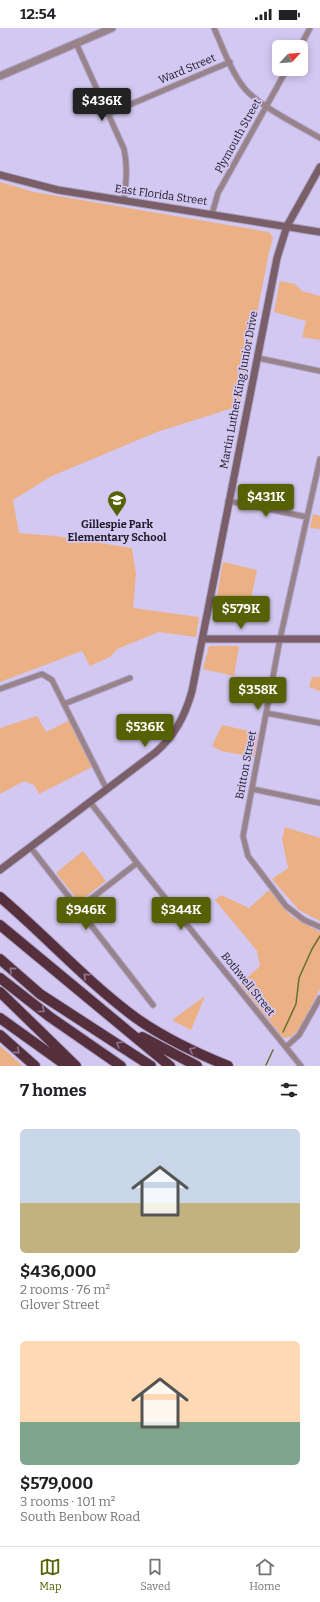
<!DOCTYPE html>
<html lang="en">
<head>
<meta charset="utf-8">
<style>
  body { margin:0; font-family:Bitter,serif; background:#f6f6f6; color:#202124; height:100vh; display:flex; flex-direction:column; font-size:15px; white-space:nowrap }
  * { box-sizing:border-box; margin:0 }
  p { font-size:13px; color:#757577 }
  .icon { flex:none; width:22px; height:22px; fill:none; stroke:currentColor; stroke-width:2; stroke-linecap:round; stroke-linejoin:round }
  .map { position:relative; height:1038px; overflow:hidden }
  .details { display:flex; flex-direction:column; background:#fff; flex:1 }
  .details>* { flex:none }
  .needle { width:26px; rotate:64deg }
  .fabs { position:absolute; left:272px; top:12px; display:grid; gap:8px }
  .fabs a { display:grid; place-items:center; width:36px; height:36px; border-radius:6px; background:#fff; box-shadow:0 2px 10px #0003; font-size:20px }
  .price { position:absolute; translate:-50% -34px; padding:0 9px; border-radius:4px; background:#556102; color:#fff; font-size:13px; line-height:26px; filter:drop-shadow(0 1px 2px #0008) }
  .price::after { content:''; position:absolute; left:50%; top:24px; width:12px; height:9px; margin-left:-6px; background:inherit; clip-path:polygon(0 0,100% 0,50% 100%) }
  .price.on { background:#222; color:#fff }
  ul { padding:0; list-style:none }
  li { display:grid; align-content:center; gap:8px; height:212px; padding:0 20px }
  li span { display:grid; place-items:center; height:124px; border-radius:6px; color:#555 }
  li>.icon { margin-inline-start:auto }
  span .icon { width:72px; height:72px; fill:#fffc; stroke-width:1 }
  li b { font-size:17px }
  h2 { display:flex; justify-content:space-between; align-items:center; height:48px; padding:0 20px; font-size:17px }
  .status { display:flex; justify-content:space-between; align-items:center; height:28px; padding:0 20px; background:#fff; direction:ltr }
  .status svg { height:11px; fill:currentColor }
  .dock { display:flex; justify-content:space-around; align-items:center; height:56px; border-top:1px solid #e0e0e0; background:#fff; font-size:11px; color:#757577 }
  .dock a { display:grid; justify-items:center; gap:2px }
  .dock .on { color:#556102 }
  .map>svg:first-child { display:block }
  .green { fill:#ebb184 }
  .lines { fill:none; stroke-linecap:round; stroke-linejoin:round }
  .stream { stroke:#656e32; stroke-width:1.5 }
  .minor-casing { stroke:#afa5c9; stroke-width:7 }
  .tertiary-casing { stroke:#afa5c9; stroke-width:9 }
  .secondary-casing { stroke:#afa5c9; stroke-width:9 }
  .motorway-casing { stroke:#afa5c9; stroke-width:12 }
  .minor { stroke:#978389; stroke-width:5 }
  .tertiary { stroke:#978389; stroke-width:7 }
  .secondary { stroke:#7b5f68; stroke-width:7 }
  .motorway { stroke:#552f3c; stroke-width:10 }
  .oneway { stroke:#8e748d }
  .labels { text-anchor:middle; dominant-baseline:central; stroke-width:3.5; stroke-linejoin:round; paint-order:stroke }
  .street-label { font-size:11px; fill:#1e1928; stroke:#d3c8f1 }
  .poi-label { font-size:11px; font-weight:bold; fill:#1e1928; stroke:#d3c8f1 }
</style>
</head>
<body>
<div class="status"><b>12:54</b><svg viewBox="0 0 49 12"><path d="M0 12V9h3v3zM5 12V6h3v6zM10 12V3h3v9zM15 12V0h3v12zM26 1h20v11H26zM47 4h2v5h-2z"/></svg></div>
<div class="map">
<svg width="320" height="1038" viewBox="0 0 320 1038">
  <rect width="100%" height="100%" fill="#d3c8f1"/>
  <path class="green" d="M0,154L34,164L269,204L273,210L269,224L239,378L157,404L52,448L13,472L19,505L55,508L132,520L136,546L133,580L199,589L196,609L159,604L117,621L110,629L90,638L82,623L0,654Z
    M280,253L295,256L302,263L320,268V312L302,309L306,293L274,284Z
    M313,486L320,488V501L310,500Z
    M223,534L257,542L250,576L217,568Z
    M209,618H239L234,648L203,641Z
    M312,649H320V663L309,659Z
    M37,688L46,704L70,692L92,739L39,766L34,757L24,753L0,766V700Z
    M222,697L258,705L254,729L221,723L212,718Z
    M285,799L320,810V893L299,882L272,851L288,840L282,811Z
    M83,823L106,853L81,872L77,871L56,845Z
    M269,862L291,888L320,904V961L300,1000L291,1009L283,1010L240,956L260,938L257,923L215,872L221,867L249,880Z
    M205,968L191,1002L172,992Z
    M0,1018L23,1038H0Z"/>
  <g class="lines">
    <path class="stream" d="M283,1004L296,976L299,950L312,921L320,908
      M266,1037L273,1022"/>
    <g class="minor-casing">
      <path id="minor" d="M214,0C223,20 231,44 245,61C261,79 298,97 320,110
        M76,15L124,121C128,139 126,155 124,173
        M300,19L310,0
        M108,86L230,34
        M212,186L218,165L287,41
        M258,330L320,343
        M320,431L280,611L243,808L248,828L286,878L304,892L320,899
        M228,473L307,489
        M0,661L42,646L52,652L107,762
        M64,676L130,650
        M266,685L320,695
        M252,761L320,775
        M90,774L137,835L301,1038
        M31,820L153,977
        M79,880L137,835
        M286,1019L299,1007L320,970"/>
    </g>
    <g class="tertiary-casing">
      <path id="tertiary" d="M0,48L112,0"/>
    </g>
    <g class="secondary-casing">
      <path id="secondary" d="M0,147L58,162L320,204
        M203,611H320
        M0,842L156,724C175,707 185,688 192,663L277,230L287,198L320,139"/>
    </g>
    <g class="motorway-casing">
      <path id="motorway" d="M0,869C46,908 87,954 136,990C164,1010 196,1025 228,1038
        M0,897L170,1038
        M0,931L40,966L151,1038
        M0,950L50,989L121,1038
        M0,964L76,1038
        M0,990L67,1038
        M0,1007L35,1038
        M142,1009L197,1038"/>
    </g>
    <use href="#minor" class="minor"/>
    <use href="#tertiary" class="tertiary"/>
    <use href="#secondary" class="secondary"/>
    <use href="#motorway" class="motorway"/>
  </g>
  <defs><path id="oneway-chevron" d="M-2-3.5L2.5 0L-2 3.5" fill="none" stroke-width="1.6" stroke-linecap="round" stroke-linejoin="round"/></defs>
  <g class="oneway">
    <use href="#oneway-chevron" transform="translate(12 942) rotate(-139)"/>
    <use href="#oneway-chevron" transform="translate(86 948) rotate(-138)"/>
    <use href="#oneway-chevron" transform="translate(42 982) rotate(38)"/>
    <use href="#oneway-chevron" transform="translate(119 1016) rotate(-148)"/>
    <use href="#oneway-chevron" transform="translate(192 1022) rotate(-154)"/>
    <use href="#oneway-chevron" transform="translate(17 1023) rotate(41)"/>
  </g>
  <defs>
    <g id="school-pin" transform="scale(1)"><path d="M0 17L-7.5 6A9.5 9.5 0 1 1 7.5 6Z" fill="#556102" stroke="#d3c8f1"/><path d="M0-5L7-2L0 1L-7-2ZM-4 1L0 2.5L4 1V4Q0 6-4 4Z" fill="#fff"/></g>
  </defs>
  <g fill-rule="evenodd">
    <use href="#school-pin" x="117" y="472"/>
  </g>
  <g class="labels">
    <g class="street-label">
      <text transform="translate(187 41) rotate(-23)">Ward Street</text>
      <text transform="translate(238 108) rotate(-61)">Plymouth Street</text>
      <text transform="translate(161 167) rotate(8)">East Florida Street</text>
      <text transform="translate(239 362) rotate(-79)">Martin Luther King Junior Drive</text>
      <text transform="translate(246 737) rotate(-79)">Britton Street</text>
      <text transform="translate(248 956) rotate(51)">Bothwell Street</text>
    </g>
    <g class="poi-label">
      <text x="117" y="496">Gillespie Park<tspan x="117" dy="13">Elementary School</tspan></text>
    </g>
  </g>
</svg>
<div class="fabs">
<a><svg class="needle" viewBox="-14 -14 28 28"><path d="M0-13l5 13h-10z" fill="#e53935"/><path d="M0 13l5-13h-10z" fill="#757577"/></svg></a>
</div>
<b class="price on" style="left:102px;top:94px">$436K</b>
<b class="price" style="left:266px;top:490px">$431K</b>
<b class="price" style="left:241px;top:602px">$579K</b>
<b class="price" style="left:258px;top:683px">$358K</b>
<b class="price" style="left:145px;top:720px">$536K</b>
<b class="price" style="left:86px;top:903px">$946K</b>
<b class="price" style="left:181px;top:903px">$344K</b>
</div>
<section class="details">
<h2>7 homes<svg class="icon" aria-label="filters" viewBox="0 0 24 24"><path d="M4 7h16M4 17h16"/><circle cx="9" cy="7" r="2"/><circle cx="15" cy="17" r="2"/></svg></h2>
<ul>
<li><span style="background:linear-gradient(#c9d6e8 60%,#c2b280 0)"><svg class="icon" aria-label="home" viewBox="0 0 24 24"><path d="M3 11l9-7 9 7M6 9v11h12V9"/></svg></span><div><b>$436,000</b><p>2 rooms · 76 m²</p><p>Glover Street</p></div></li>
<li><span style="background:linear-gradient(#ffd9b3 65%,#7fa58c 0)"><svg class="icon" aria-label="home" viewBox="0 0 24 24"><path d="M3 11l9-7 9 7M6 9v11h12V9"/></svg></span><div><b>$579,000</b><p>3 rooms · 101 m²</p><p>South Benbow Road</p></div></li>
</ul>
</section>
<nav class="dock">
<a class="on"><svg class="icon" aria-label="map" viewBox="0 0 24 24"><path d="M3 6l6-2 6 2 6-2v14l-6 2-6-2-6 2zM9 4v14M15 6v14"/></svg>Map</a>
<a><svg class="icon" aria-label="saved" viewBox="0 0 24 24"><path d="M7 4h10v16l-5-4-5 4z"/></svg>Saved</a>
<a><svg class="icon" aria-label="home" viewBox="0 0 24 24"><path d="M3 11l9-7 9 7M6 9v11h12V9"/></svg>Home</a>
</nav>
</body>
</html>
